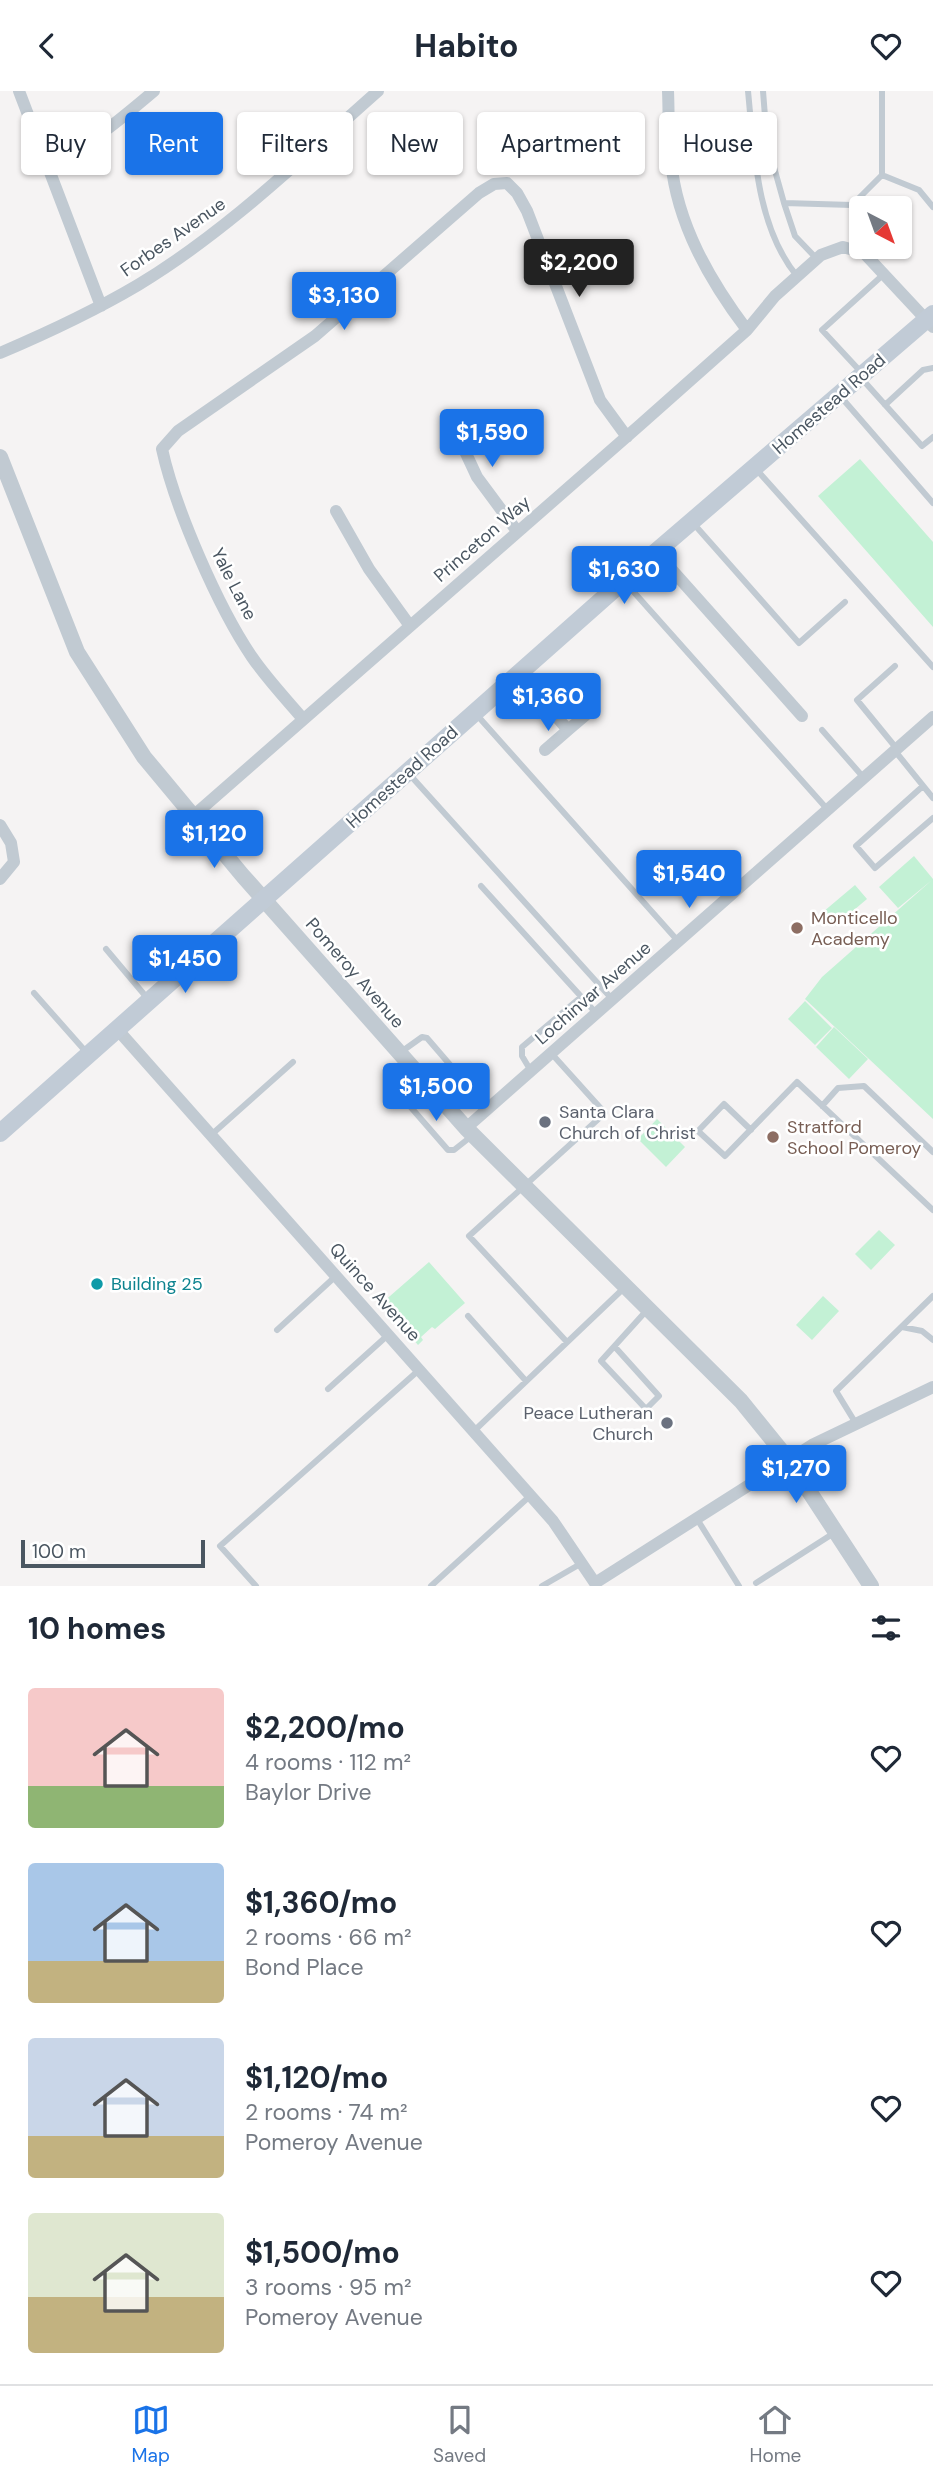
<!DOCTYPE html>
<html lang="en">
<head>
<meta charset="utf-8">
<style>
  body { margin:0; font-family:"DM Sans",sans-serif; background:#f6f6f7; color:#1f2937; height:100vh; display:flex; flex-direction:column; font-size:26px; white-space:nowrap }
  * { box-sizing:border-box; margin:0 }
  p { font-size:23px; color:#747a83 }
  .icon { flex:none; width:38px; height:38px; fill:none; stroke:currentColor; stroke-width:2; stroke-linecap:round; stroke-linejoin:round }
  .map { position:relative; height:1495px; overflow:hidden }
  .drawer { display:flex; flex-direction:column; background:#fff; flex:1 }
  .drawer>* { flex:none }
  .top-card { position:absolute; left:21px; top:21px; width:892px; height:63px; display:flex; gap:14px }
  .needle { width:46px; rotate:139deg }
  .controls { position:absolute; left:849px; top:105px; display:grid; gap:14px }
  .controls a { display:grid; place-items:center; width:63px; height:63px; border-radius:7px; background:#fff; box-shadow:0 2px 5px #0004; font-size:35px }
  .scale { position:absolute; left:21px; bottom:18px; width:184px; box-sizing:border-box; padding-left:7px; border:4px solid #4a5661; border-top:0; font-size:19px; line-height:24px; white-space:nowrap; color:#4a5661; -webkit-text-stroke:5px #fff; paint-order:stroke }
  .price { position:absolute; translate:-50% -60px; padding:0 16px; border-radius:7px; background:#1a73e8; color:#fff; font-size:23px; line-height:46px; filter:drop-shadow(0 2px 4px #0008) }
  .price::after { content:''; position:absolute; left:50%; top:42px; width:21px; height:16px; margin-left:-10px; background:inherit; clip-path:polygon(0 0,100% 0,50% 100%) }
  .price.active { background:#222; color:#fff }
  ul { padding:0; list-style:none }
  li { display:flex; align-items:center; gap:21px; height:175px; padding:0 28px }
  li span { display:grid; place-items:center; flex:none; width:196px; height:140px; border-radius:7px; color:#555 }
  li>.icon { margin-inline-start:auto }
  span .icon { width:84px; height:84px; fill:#fffc; stroke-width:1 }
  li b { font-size:30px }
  h2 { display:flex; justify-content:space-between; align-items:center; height:84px; padding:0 28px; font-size:30px }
  .chip { padding:0 24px; border-radius:7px; background:#fff; box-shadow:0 2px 5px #0004; font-size:24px; line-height:63px }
  .chip.active { background:#1a73e8; color:#fff }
  header { display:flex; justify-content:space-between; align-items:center; height:91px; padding:0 28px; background:#fff; font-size:32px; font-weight:700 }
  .tabs { display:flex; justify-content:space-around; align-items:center; height:98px; border-top:2px solid #e0e1e3; background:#fff; font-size:19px; color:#747a83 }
  .tabs a { display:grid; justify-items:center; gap:4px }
  .tabs .active { color:#1a73e8 }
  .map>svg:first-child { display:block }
  .green { fill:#c3f1d5 }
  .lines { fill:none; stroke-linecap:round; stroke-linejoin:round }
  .service { stroke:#c1cad2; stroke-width:6 }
  .minor { stroke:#c1cad2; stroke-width:12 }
  .tertiary { stroke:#c1cad2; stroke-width:16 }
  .secondary { stroke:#c1cbd6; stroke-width:18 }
  .education-dot { fill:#8d6e63; stroke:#fff; stroke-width:2.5 }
  .worship-dot { fill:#6b7280; stroke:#fff; stroke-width:2.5 }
  .culture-dot { fill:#0f9aa8; stroke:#fff; stroke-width:2.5 }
  .labels { text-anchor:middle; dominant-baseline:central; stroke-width:5; stroke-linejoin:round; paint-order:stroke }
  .street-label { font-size:18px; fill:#4a5661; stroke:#fff }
  .education-label { font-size:18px; fill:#785e54; stroke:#fff; text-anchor:start }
  .worship-label { font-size:18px; fill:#5b616d; stroke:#fff; text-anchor:start }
  .culture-label { font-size:18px; fill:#0d838f; stroke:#fff; text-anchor:start }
</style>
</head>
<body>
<header><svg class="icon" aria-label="back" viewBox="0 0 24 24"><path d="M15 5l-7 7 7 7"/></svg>Habito<svg class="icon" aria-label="heart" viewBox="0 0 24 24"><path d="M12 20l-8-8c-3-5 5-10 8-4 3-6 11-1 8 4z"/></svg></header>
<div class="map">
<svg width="933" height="1495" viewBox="0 0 933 1495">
  <rect width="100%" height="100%" fill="#f5f3f3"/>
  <path class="green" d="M860,368L933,451V536L818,405Z
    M914,765L933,788V1028L805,908L822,886L932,789L898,817L879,796Z
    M855,794L867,808L835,835L823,821Z
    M805,910L832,937L815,954L788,928Z
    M834,936L868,968L849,988L816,956Z
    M657,1028L685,1056L666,1076L638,1048Z
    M879,1139L895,1154L871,1179L855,1163Z
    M429,1171L465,1212L435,1238L432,1236L421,1246L423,1249L418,1254L382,1212Z
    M823,1205L839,1220L812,1249L796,1234Z"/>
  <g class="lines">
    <path class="service" d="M748,0C754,61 757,137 797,185
      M763,0L767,51L784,112L852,114L882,84
      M882,0V84L919,99L933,116
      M784,112L795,145L817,168
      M861,281L822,239L884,183
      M862,288L922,355L933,346
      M841,306L933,412
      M885,314L923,279L933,277
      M756,378L933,576
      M693,432L799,552L845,511
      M624,490L828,719
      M895,575L857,609L897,658
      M476,623L678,850
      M822,639L864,687
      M895,660L933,707
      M410,684L612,908
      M923,695L856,755L875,777L933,727
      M481,795L596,922
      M106,858L148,908
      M34,902L87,962
      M401,961L422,946L427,947L464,990L443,1011
      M551,962L605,1022L469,1145L567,1251
      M531,980L522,965V956L581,906
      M422,991L408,1005V1013L448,1059H454L473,1044
      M822,1015L838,997L864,995L933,1061
      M751,1039L724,1013L698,1040L725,1065L797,991L933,1119
      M211,1044L293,971
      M468,1225L526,1290
      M902,1236L922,1240L933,1249
      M277,1239L337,1184
      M615,1256L659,1305L646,1318L601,1270L647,1219
      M328,1298L388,1244
      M855,1331L836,1300L933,1205
      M474,1340L624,1197
      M697,1428L739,1495
      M756,1492L834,1442
      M256,1495L220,1455L419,1279
      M431,1495L531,1404
      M542,1495L582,1472"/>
    <path class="minor" d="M19,0L101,215
      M668,0C669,23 668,47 671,70C677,133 710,190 747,239
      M48,74C88,56 121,28 154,0
      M0,262C47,242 94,220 138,194C226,141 302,67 378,0
      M449,326L477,386L517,440
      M336,420L369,478L410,535
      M656,461L802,625
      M519,582L568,639L588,622
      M303,628C286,608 267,588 252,566C218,516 175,417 162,358L178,340L315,245L479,102L494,93L507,92L517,102L527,120L600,309L627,346
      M545,659L568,639
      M192,726L640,334L747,239L775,205L821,164L843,156L864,162L933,236
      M0,734L11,752L14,771L0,788
      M117,938L553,1430L597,1495
      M466,1037L933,626
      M595,1492L812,1354L933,1296"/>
    <path class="tertiary" d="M0,366L77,561L144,666L243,785L466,1037L741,1310L788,1368L871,1495"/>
    <path class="secondary" d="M0,1042L656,461L933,223"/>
  </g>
  <g class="education-dot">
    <circle cx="797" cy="837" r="7"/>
    <circle cx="773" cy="1046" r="7"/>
  </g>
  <g class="worship-dot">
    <circle cx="545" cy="1031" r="7"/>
    <circle cx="667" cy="1332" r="7"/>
  </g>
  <circle class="culture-dot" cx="97" cy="1193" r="7"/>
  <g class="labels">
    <g class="street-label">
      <text transform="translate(173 146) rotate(-35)">Forbes Avenue</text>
      <text transform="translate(829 313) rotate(-41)">Homestead Road</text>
      <text transform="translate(482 448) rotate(-41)">Princeton Way</text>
      <text transform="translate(234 493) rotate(63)">Yale Lane</text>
      <text transform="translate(402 686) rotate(-42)">Homestead Road</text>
      <text transform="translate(355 882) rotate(49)">Pomeroy Avenue</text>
      <text transform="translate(593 902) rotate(-41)">Lochinvar Avenue</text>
      <text transform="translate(375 1201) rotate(48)">Quince Avenue</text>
    </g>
    <g class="education-label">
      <text x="811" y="827">Monticello<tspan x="811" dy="21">Academy</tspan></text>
      <text x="787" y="1036">Stratford<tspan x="787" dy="21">School Pomeroy</tspan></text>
    </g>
    <g class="worship-label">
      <text x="559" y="1021">Santa Clara<tspan x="559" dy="21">Church of Christ</tspan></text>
      <text x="653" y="1322" text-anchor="end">Peace Lutheran<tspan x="653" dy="21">Church</tspan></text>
    </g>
    <g class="culture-label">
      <text x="111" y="1193">Building 25</text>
    </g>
  </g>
</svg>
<div class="controls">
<a><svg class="needle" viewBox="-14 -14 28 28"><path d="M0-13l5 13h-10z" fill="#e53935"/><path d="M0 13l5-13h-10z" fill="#747a83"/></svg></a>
</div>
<div class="scale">100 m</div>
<b class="price active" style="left:579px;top:208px">$2,200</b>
<b class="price" style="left:344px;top:241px">$3,130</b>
<b class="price" style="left:492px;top:378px">$1,590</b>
<b class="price" style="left:624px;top:515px">$1,630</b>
<b class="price" style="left:548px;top:642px">$1,360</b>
<b class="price" style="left:214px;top:779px">$1,120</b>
<b class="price" style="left:689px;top:819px">$1,540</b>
<b class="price" style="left:185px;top:904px">$1,450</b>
<b class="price" style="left:436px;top:1032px">$1,500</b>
<b class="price" style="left:796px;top:1414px">$1,270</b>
<div class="top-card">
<a class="chip">Buy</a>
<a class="chip active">Rent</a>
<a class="chip">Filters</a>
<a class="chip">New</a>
<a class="chip">Apartment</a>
<a class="chip">House</a>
</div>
</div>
<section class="drawer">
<h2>10 homes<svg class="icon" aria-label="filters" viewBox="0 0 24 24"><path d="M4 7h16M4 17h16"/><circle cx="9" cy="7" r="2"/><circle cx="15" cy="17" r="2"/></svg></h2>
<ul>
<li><span style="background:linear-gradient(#f6c9c9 70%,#8fb573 0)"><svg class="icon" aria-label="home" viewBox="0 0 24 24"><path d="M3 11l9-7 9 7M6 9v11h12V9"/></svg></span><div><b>$2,200/mo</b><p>4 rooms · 112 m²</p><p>Baylor Drive</p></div><svg class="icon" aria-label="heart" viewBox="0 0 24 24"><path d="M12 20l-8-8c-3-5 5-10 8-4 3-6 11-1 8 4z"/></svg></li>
<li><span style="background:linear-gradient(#a9c7e8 70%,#c2b280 0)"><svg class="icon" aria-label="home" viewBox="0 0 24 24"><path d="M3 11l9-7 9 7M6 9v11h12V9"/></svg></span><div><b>$1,360/mo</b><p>2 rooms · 66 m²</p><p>Bond Place</p></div><svg class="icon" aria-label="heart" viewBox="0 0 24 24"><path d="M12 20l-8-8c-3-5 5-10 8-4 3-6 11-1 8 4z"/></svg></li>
<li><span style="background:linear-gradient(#c9d6e8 70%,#c2b280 0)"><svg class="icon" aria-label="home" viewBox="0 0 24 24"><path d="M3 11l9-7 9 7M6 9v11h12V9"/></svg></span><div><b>$1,120/mo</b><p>2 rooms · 74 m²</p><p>Pomeroy Avenue</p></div><svg class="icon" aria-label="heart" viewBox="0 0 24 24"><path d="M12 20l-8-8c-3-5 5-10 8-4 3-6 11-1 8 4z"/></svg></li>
<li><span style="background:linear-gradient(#dfe7d0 60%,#c2b280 0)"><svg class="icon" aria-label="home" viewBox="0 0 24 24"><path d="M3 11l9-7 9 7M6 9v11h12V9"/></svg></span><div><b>$1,500/mo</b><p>3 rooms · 95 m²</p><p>Pomeroy Avenue</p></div><svg class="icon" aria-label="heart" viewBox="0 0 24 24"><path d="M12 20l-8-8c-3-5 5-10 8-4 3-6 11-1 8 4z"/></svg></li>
</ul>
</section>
<nav class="tabs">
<a class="active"><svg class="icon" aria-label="map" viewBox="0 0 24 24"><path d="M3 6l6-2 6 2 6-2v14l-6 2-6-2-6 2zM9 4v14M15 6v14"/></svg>Map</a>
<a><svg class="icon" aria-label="saved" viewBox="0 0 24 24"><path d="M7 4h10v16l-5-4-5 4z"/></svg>Saved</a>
<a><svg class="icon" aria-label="home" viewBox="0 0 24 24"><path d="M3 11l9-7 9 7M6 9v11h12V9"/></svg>Home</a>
</nav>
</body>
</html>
